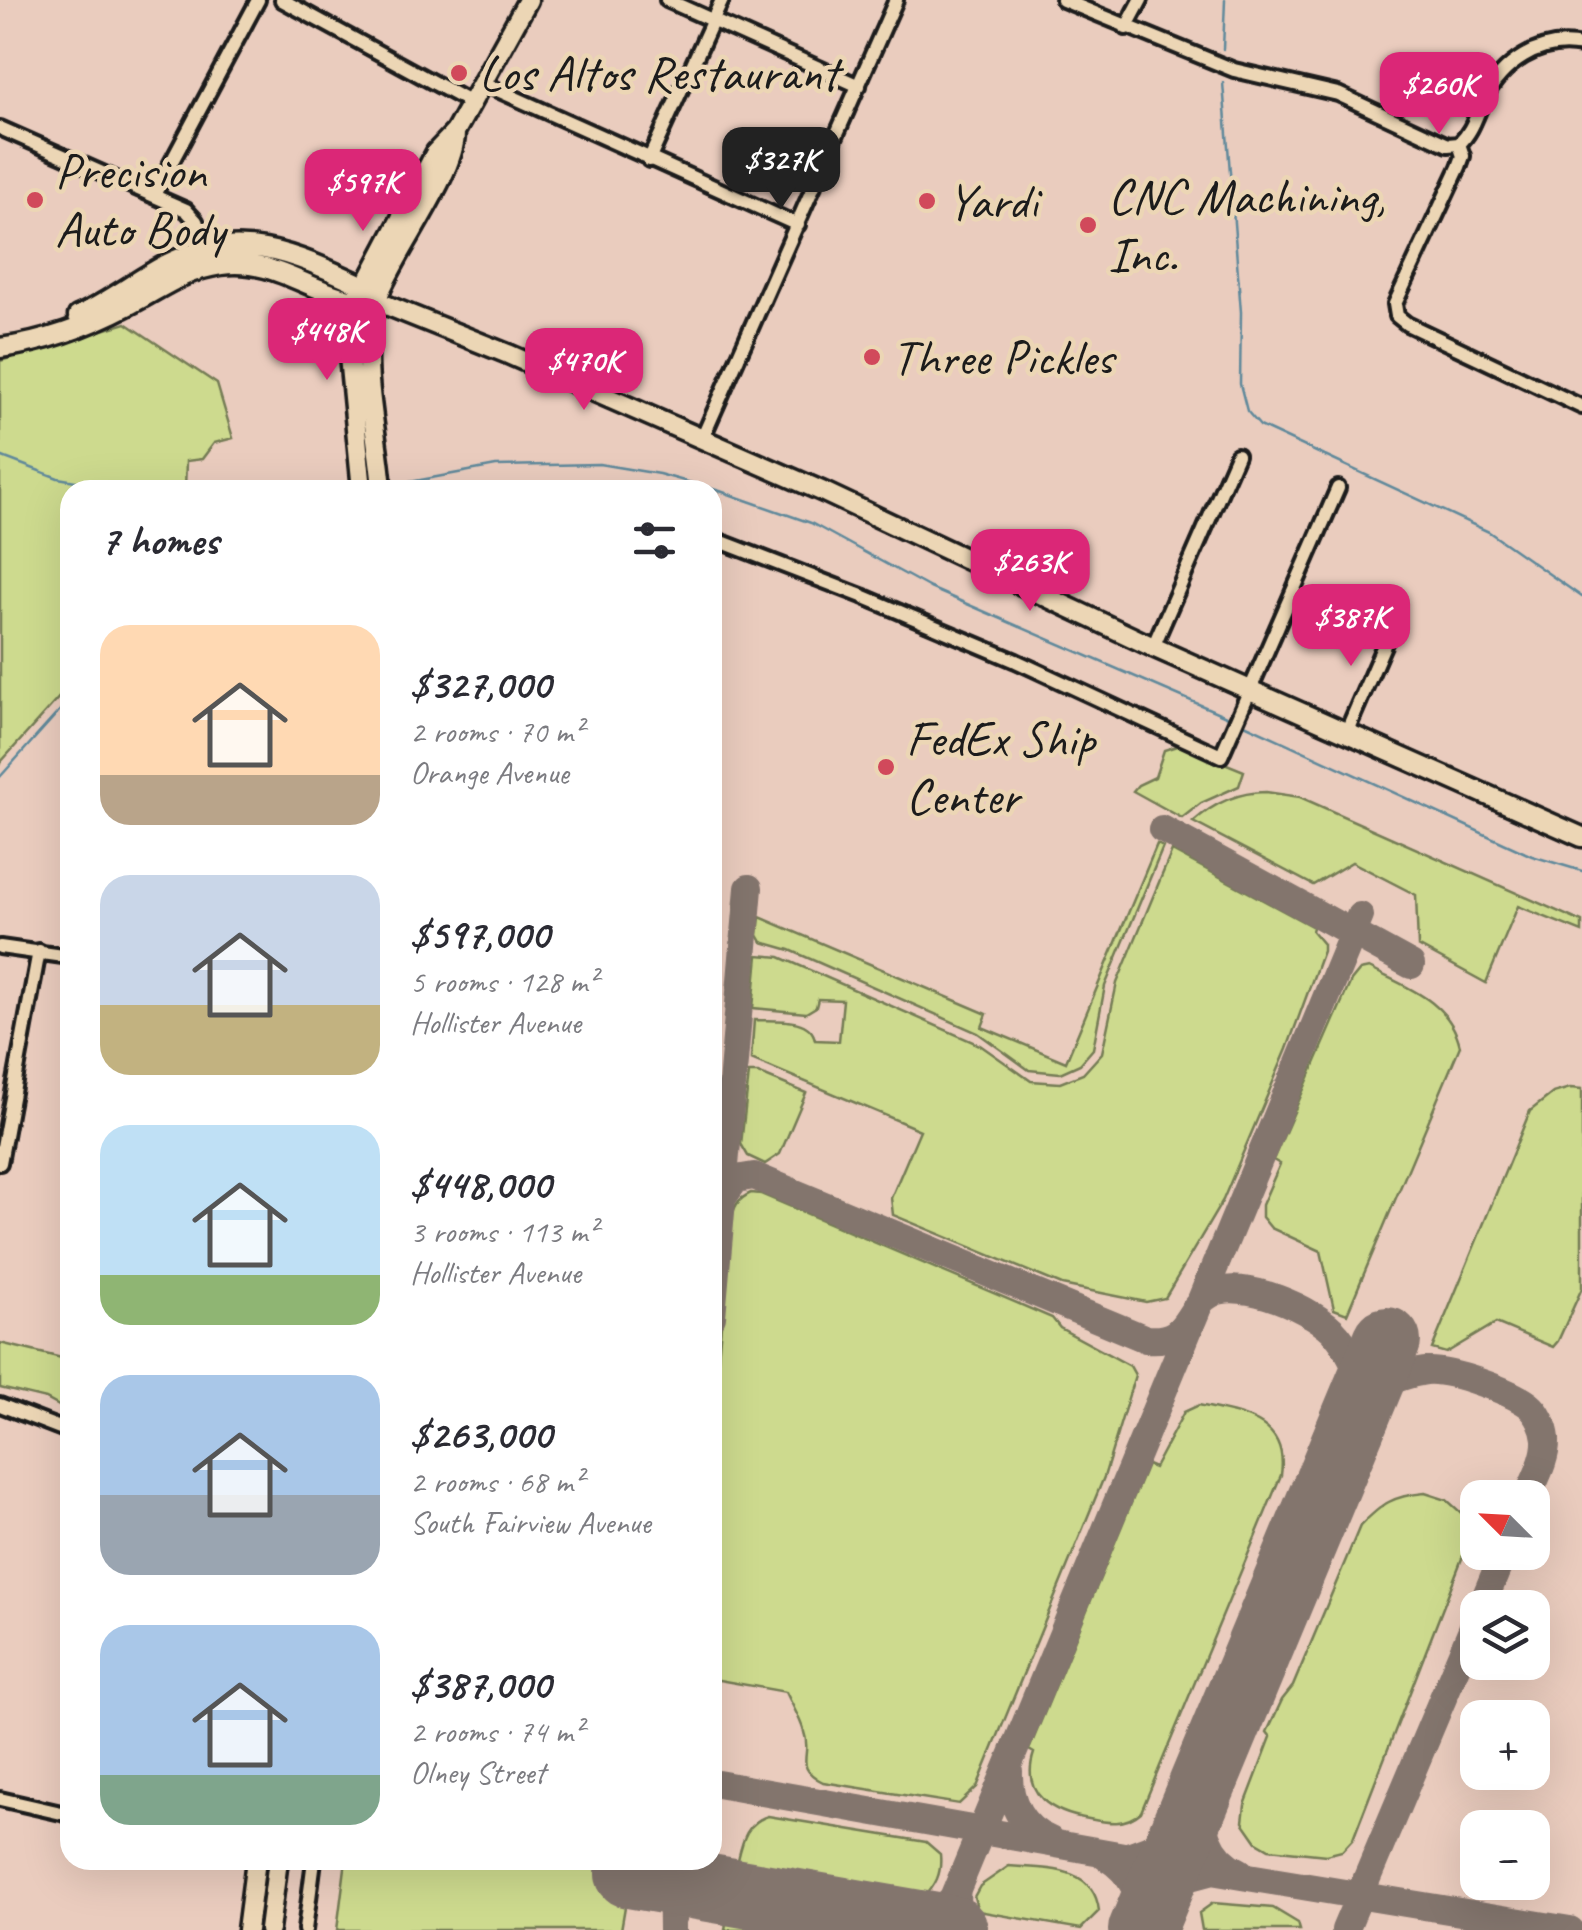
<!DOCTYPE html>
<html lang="en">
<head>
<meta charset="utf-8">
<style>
  body { margin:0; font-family:Caveat,sans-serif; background:#f7f7f7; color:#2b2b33; height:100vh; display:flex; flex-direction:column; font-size:38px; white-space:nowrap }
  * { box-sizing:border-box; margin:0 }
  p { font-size:32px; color:#7c7c81 }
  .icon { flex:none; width:55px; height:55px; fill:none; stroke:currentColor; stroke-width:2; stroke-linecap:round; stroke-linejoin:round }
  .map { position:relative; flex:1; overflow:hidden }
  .drawer { position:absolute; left:60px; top:480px; width:662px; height:1390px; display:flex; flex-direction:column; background:#fff; border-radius:30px; box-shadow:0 10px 40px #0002 }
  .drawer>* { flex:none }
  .needle { width:65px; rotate:294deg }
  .tools { position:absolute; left:1460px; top:1480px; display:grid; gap:20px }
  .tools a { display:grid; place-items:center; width:90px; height:90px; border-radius:20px; background:#fff; box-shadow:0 10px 40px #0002; font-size:50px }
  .price { position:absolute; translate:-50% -85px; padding:0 22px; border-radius:20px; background:#db2777; color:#fff; font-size:32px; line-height:65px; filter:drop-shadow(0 2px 5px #0008) }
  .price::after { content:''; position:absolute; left:50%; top:60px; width:30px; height:22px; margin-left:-15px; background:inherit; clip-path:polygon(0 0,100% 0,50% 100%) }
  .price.selected { background:#222; color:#fff }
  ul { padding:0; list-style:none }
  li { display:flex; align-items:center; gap:30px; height:250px; padding:0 40px }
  li span { display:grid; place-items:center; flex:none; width:280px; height:200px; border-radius:30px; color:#555 }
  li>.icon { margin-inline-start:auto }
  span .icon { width:120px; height:120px; fill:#fffc; stroke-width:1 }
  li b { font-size:42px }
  h2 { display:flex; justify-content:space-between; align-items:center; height:120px; padding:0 40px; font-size:42px }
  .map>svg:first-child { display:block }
  .green { fill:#cdda8e; stroke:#747b55; stroke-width:2.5 }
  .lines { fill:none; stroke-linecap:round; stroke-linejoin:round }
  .stream { stroke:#60899b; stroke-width:2.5 }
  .taxiway { stroke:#83746d; stroke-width:28 }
  .runway { stroke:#83746d; stroke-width:68 }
  .street-casing { stroke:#1c1c1c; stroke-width:20 }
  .secondary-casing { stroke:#1c1c1c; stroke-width:25 }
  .street { stroke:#ecd6b5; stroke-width:12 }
  .secondary { stroke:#ecd6b5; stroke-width:18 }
  .poi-dot { fill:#d1495b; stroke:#ecd6b5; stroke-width:4 }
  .labels { text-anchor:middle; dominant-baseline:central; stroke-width:9; stroke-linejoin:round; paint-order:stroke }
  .poi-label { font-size:50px; fill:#1c1c1c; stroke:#ecd6b5; text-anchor:start }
</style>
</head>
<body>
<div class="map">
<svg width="1582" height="1930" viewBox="0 0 1582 1930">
  <rect width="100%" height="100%" fill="#eaccbe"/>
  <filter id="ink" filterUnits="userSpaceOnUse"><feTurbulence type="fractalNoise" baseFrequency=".01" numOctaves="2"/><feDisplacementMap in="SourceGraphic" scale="20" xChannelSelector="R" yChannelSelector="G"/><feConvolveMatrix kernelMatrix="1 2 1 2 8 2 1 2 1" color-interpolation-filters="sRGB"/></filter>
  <g filter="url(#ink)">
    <path class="green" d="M126,323L217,384L233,438L214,443L202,459L186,461L185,490H70V685L0,763V361Z
      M1180,745L1244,771L1239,786L1201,803L1182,818L1133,791L1138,785L1155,777L1164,750Z
      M1266,792L1300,797L1582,922V932L1518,906L1486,983L1418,946L1416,895L1352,862L1313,885L1193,822C1214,803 1238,792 1266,792Z
      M1157,844L1163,847L1105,986L1093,1049L1080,1064L1060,1073L1029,1070L978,1033L790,950L762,942L758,935L760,917L987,1014L982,1027L1066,1062Z
      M1172,851L1313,927L1312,931L1323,944V951L1287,1049L1223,1200L1165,1298L1146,1302L1062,1285L893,1215L891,1198L920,1130L751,1059L754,1020C775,1021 811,1016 815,1040L839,1041L843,1000L818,999L816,1007L806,1013L753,1008L758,955L780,957L980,1045L1031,1081L1060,1083L1083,1074L1102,1053L1117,983Z
      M1369,968C1406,987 1450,1001 1460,1046L1347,1314L1334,1309L1321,1251L1271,1228L1262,1217V1205L1280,1164L1273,1160L1351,981L1360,970Z
      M749,1073H758L806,1093L780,1154L765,1164L748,1156L741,1144Z
      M1570,1088L1582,1089V1288L1558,1341L1553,1347L1496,1323L1446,1353L1432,1349L1530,1111L1553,1093Z
      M751,1193L761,1194L1052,1318L1060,1328L1130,1366L1135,1375L1104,1477L977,1787L959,1804L823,1782C792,1766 813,1756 804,1732C800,1718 792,1705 786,1692L713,1679L712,1426L730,1224C734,1209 735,1200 751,1193Z
      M0,1343L70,1360V1412L46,1399L0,1388Z
      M1199,1405C1240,1414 1289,1419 1281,1475L1141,1812C1125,1826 1109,1823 1089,1819C1053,1813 1020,1795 1034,1753L1029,1750L1147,1465L1154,1468L1184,1412Z
      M1425,1493L1447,1500L1468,1519V1543L1353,1839L1342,1851L1326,1855L1269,1849L1257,1842L1243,1822L1245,1805L1271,1737L1267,1732L1282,1700L1293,1686L1360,1526C1383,1503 1392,1496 1425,1493Z
      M768,1816L926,1842L940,1854C942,1874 936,1885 922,1900L736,1868C742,1845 743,1824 768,1816Z
      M346,1860H633L621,1930H337Z
      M1009,1866C1046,1869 1094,1865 1099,1911L1081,1929L978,1911L974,1897L980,1886Z
      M1213,1903L1273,1908L1298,1923L1300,1930H1202L1199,1913Z
      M728,1910L851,1930H725Z"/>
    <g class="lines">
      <path class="stream" d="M1223,49L1225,0
        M1223,83L1241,312L1240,384L1247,411L1260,426L1489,532L1582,597
        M0,456L58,478L128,490
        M399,484L496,466L599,464L659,474L720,491L811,523L930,588L1233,719
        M1240,722L1532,856L1582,871
        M0,777L70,699"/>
      <path class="taxiway" d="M1162,829L1411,965
        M723,1197L736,1179L754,1176L1146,1339C1191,1343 1183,1309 1211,1294C1241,1277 1317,1310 1337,1335C1350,1350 1358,1372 1367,1389C1386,1383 1407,1373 1426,1371C1450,1369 1510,1391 1529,1405C1538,1412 1545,1427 1546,1439C1547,1459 1535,1479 1527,1498
        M712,1316L749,888
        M1481,1608L1504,1552
        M1009,1771C1008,1801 1021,1828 1050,1840
        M712,1783L1169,1864L1570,1930
        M1200,1790C1203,1824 1205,1856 1240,1872
        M1105,1856C1134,1874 1143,1896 1139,1930
        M1128,1856L1163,1843L1189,1817
        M671,1860L672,1930
        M957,1889C954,1908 959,1920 974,1930
        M1150,1910L1179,1880L1209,1872
        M892,1919L934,1918L952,1900
        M672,1920L680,1901L703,1887
        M940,1930L1360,916
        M1345,1930L1478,1615"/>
      <path class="runway" d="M629,1874L954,1930
        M1142,1930L1387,1341"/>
      <g class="street-casing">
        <path id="street" d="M282,0L471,103
          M667,0L859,86
          M1063,0L1234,70L1338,94L1448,145L1459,144
          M1126,28L1141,0
          M1582,46C1540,37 1501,64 1483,101C1476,116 1472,132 1459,144L1463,156L1459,167L1395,304L1397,316L1407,324L1582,407
          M482,83L798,225
          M0,128L186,210L196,221L211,258
          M649,160L722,0
          M154,195L258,0
          M702,439L896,0
          M712,538L862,596L1016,661L1221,756L1338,488
          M1153,647L1237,455
          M1346,733L1394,622
          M0,947L70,957
          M0,1163L39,951
          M0,1405L70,1432
          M0,1799L70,1815
          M305,1930L314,1860"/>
      </g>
      <g class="secondary-casing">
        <path id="secondary" d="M78,316C109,302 135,281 165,265C238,227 295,254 364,286L369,292
          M0,348C47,342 89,326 131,304C164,287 182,271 221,265C281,256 322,305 376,301L508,354L826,493L1153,647L1582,837
          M362,490L348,346L350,322L357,302L436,152L455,132L528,0
          M382,490C378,429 356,359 377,299C393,254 456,173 455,132
          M247,1930L256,1860
          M269,1930L278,1860"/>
      </g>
      <use href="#street" class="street"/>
      <use href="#secondary" class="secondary"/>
    </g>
  </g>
  <g class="poi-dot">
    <circle cx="459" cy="73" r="10"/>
    <circle cx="35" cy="200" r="10"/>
    <circle cx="927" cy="201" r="10"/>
    <circle cx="1088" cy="225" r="10"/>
    <circle cx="872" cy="357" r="10"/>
    <circle cx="886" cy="767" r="10"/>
  </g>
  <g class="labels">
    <g class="poi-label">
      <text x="479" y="73">Los Altos Restaurant</text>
      <text x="55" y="171">Precision<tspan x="55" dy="58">Auto Body</tspan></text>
      <text x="1108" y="196">CNC Machining,<tspan x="1108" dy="58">Inc.</tspan></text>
      <text x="947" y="201">Yardi</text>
      <text x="892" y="357">Three Pickles</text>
      <text x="906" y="738">FedEx Ship<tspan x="906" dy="58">Center</tspan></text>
    </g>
  </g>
</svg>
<div class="tools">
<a><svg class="needle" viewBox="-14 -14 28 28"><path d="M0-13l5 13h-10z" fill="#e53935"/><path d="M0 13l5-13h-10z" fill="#7c7c81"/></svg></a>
<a><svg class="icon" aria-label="layers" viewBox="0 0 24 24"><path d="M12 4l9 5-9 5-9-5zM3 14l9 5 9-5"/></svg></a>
<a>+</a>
<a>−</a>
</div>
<b class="price" style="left:1439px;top:137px">$260K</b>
<b class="price selected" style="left:781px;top:212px">$327K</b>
<b class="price" style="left:363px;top:234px">$597K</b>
<b class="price" style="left:327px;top:383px">$448K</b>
<b class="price" style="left:584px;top:413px">$470K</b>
<b class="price" style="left:1030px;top:614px">$263K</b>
<b class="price" style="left:1351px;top:669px">$387K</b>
<section class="drawer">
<h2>7 homes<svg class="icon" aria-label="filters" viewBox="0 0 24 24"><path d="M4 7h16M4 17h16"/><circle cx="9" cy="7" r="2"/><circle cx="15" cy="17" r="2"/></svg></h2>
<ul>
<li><span style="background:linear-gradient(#ffd9b3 75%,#b9a48a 0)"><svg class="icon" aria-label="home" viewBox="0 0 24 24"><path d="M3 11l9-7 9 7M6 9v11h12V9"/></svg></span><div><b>$327,000</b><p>2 rooms · 70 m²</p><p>Orange Avenue</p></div></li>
<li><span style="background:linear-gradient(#c9d6e8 65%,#c2b280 0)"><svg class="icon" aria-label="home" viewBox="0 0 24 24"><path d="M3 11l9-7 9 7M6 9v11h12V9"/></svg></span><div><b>$597,000</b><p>5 rooms · 128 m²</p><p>Hollister Avenue</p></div></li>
<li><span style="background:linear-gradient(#bfe0f5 75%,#8fb573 0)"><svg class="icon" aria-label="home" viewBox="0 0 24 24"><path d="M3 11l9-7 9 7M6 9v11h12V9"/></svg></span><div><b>$448,000</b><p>3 rooms · 113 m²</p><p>Hollister Avenue</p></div></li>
<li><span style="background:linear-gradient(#a9c7e8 60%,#9aa5b1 0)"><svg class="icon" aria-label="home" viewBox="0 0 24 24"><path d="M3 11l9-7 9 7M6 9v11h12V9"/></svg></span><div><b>$263,000</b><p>2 rooms · 68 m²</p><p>South Fairview Avenue</p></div></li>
<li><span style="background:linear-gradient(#a9c7e8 75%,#7fa58c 0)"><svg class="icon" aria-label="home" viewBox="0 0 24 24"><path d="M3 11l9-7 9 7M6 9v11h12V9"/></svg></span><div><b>$387,000</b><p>2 rooms · 74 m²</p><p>Olney Street</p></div></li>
</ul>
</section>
</div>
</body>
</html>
